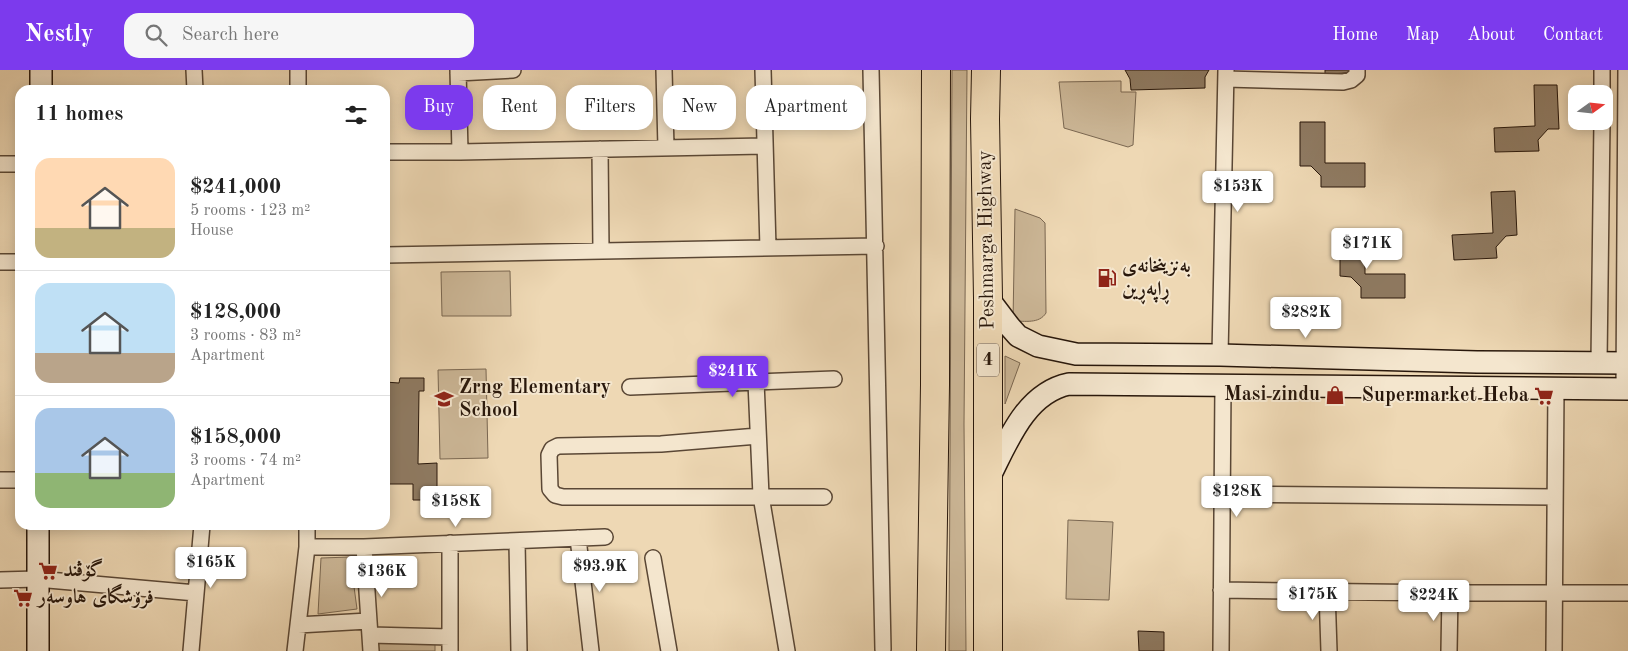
<!DOCTYPE html>
<html lang="en">
<head>
<meta charset="utf-8">
<style>
  body { margin:0; font-family:"Old Standard TT",Amiri,serif; background:#f6f6f6; color:#222; height:100vh; display:flex; flex-direction:column; font-size:19px; white-space:nowrap }
  * { box-sizing:border-box; margin:0 }
  p { font-size:16px; color:#767676 }
  .icon { flex:none; width:28px; height:28px; fill:none; stroke:currentColor; stroke-width:2; stroke-linecap:round; stroke-linejoin:round }
  .map { position:relative; flex:1; overflow:hidden }
  .panel { position:absolute; left:15px; top:15px; width:375px; height:445px; display:flex; flex-direction:column; background:#fff; border-radius:15px; box-shadow:0 2px 12px #0003 }
  .panel>* { flex:none }
  .top-card { position:absolute; left:405px; top:15px; width:475px; height:45px; display:flex; gap:10px }
  .needle { width:32px; rotate:75deg }
  .buttons { position:absolute; left:1568px; top:15px; display:grid; gap:10px }
  .buttons a { display:grid; place-items:center; width:45px; height:45px; border-radius:10px; background:#fff; box-shadow:0 2px 12px #0003; font-size:25px }
  .price { position:absolute; translate:-50% -42px; padding:0 11px; border-radius:5px; background:#fff; color:#222; font-size:16px; line-height:32px; filter:drop-shadow(0 1px 2px #0008) }
  .price::after { content:''; position:absolute; left:50%; top:30px; width:15px; height:11px; margin-left:-8px; background:inherit; clip-path:polygon(0 0,100% 0,50% 100%) }
  .price.on { background:#7c3aed; color:#fff }
  ul { padding:0; list-style:none }
  li { display:flex; align-items:center; gap:15px; height:125px; padding:0 20px }
  li+li { border-top:1px solid #e0e0e0 }
  li span { display:grid; place-items:center; flex:none; width:140px; height:100px; border-radius:15px; color:#555 }
  li>.icon { margin-inline-start:auto }
  span .icon { width:60px; height:60px; fill:#fffc; stroke-width:1 }
  li b { font-size:21px }
  h2 { display:flex; justify-content:space-between; align-items:center; height:60px; padding:0 20px; font-size:21px }
  .tag { padding:0 18px; border-radius:15px; background:#fff; box-shadow:0 2px 12px #0003; font-size:18px; line-height:45px }
  .tag.on { background:#7c3aed; color:#fff }
  header { display:flex; align-items:center; gap:30px; box-sizing:border-box; height:70px; padding:0 25px; background:#7c3aed; color:#fff }
  header strong { font-size:24px }
  nav { display:flex; gap:28px; margin-inline-start:auto; font-size:18px }
  .search { width:350px; height:45px; background:#f6f6f6; display:flex; align-items:center; gap:12px; box-sizing:border-box; padding:0 18px; border-radius:15px; color:#767676; font-size:19px }
  .map>svg:first-child { display:block }
  .green { fill:#ccb797; stroke:#7a6751 }
  .building { fill:#8f7b63; stroke:#28170b }
  .lines { fill:none; stroke-linecap:round; stroke-linejoin:round }
  .street-casing { stroke:#5a4735; stroke-width:18 }
  .secondary-casing { stroke:#28170b; stroke-width:24 }
  .highway-casing { stroke:#28170b; stroke-width:30 }
  .street { stroke:#f4e6ce; stroke-width:15 }
  .secondary { stroke:#f4e6ce; stroke-width:21 }
  .highway { stroke:#eed8b4; stroke-width:28 }
  .labels { text-anchor:middle; dominant-baseline:central; stroke-width:4; stroke-linejoin:round; paint-order:stroke }
  .shield { fill:#f4e6ce; stroke:#655546; stroke-width:1 }
  .shield-label { font-size:19px; font-weight:bold; fill:#28170b }
  .street-label { font-size:20px; fill:#28170b; stroke:#f4e6ce }
  .poi-label { font-size:20px; font-weight:bold; fill:#28170b; stroke:#f4e6ce; text-anchor:start }
</style>
</head>
<body>
<header>
<strong>Nestly</strong>
<div class="search"><svg class="icon" aria-label="search" viewBox="0 0 24 24"><circle cx="10" cy="10" r="6"/><path d="M15 15l6 6"/></svg>Search here</div>
<nav><a>Home</a><a>Map</a><a>About</a><a>Contact</a></nav>
</header>
<div class="map">
<svg width="1628" height="581" viewBox="0 0 1628 581">
  <rect width="100%" height="100%" fill="#eed8b4"/>
  <filter id="stains"><feTurbulence type="fractalNoise" baseFrequency=".004" numOctaves="4"/><feColorMatrix values="0 0 0 0 .2 0 0 0 0 .09 0 0 0 0 .02 0 0 0 .5 -.17"/></filter>
  <radialGradient id="worn" r=".72"><stop offset=".6" stop-color="#630" stop-opacity="0"/><stop offset="1" stop-color="#630" stop-opacity=".3"/></radialGradient>
  <path class="green" d="M952,0H967L964,354L966,581H949Z
    M1121,11V22H1136L1133,75L1128,77L1064,58L1059,12Z
    M1015,139L1040,148L1045,153L1046,243C1039,254 1025,251 1013,251Z
    M510,201L511,246H442L441,202Z
    M1005,286L1020,293L1005,334Z
    M486,299L488,388L440,389L438,300Z
    M1068,450L1113,452L1109,530L1066,529Z
    M350,487L357,539L318,544L321,488Z
    M378,572L435,573V581H379Z"/>
  <path class="building" d="M1125,0H1209L1205,7V18L1131,20L1130,9Z
    M1325,0H1349V3L1325,4Z
    M1534,15H1557L1559,59H1548L1538,70L1539,81L1495,82L1494,58L1535,56Z
    M1300,52H1325V93H1365V117H1321V106L1311,96H1300Z
    M1515,121L1517,165L1506,166L1496,177L1497,188L1454,190L1452,165L1493,163L1491,122Z
    M1340,163H1365V204H1405V228H1361V217L1351,207L1340,206Z
    M400,308H424V321H419L418,394L437,393V430H413V414H385V387H387L388,348H385V312L399,313Z
    M1138,561L1164,562V581H1139Z"/>
  <g class="lines">
    <g class="street-casing">
      <path id="street" d="M194,0L195,20
        M298,0V20
        M458,0L460,82
        M664,0L666,78
        M763,0L768,178
        M871,0L883,579
        M1602,0V24
        M458,3L513,0
        M1226,9L1343,12L1351,10L1357,5V0
        M600,79L601,181
        M385,82H460L765,76
        M0,94H20
        M385,185L876,176
        M0,192H20
        M1220,285L1226,0
        M1599,292L1602,51
        M756,312L761,426L787,581
        M630,317L834,309
        M1624,319L1626,0
        M758,366L661,374L558,376L552,379L549,385L550,419L555,425L563,427H824
        M0,410H20
        M1222,424L1555,427
        M578,468L591,581
        M517,472L519,581
        M450,473V581
        M307,477H364L605,467
        M364,477L371,581
        M653,488L669,581
        M0,510L37,509L196,523
        M1221,520L1450,523H1628
        M1327,521L1329,581
        M298,555L368,551
        M370,565L450,567
        M191,581L202,455
        M295,581L307,477V455
        M1221,581L1223,315
        M1449,581L1450,523
        M1554,581L1556,318"/>
    </g>
    <g class="secondary-casing">
      <path id="secondary" d="M41,20V0
        M988,228L1010,257L1018,266L1038,276L1076,284L1220,285L1477,292L1628,293
        M989,408C1007,373 1025,323 1069,314L1628,319
        M38,581V455"/>
    </g>
    <g class="highway-casing">
      <path id="highway" d="M986,0L985,49L988,228V581
        M931,581L935,315L936,0"/>
    </g>
    <use href="#street" class="street"/>
    <use href="#secondary" class="secondary"/>
    <use href="#highway" class="highway"/>
  </g>
  <defs>
    <g id="fuel-bare" transform="scale(1.5)"><path d="M-5.5-6h7V0h2V4h1.3V-2.5L3-4.5l.8-.8L6-3V5H2.5V1h-1V6h-7ZM-4.2-4.7v3.2H.2V-4.7Z" fill="#8f2418" stroke="#f4e6ce" stroke-width="2.5" paint-order="stroke"/></g>
    <g id="shop-bare" transform="scale(1.5)"><path d="M-5-2.5h2.3a2.7 3.5 0 0 1 5.4 0H5L5.5 6h-11ZM-1.5-2.5h3a1.5 2.3 0 0 0-3 0Z" fill="#8f2418" stroke="#f4e6ce" stroke-width="2.5" paint-order="stroke"/></g>
    <g id="supermarket-bare" transform="scale(1.5)"><path d="M-6-5.5h2.5l.6 2H6L4.5 2H-2.5L-4.4-4H-6ZM-1.5 3.2a1.3 1.3 0 1 0 .1 0ZM3 3.2a1.3 1.3 0 1 0 .1 0Z" fill="#8f2418" stroke="#f4e6ce" stroke-width="2.5" paint-order="stroke"/></g>
    <g id="school-bare" transform="scale(1.5)"><path d="M0-5L7-2L0 1L-7-2ZM-4 1L0 2.5L4 1V4Q0 6-4 4Z" fill="#8f2418" stroke="#f4e6ce" stroke-width="2.5" paint-order="stroke"/></g>
  </defs>
  <g fill-rule="evenodd">
    <use href="#fuel-bare" x="1107" y="208"/>
    <use href="#shop-bare" x="1335" y="325"/>
    <use href="#supermarket-bare" x="1544" y="326"/>
    <use href="#school-bare" x="444" y="329"/>
    <use href="#supermarket-bare" x="48" y="501"/>
    <use href="#supermarket-bare" x="23" y="528"/>
  </g>
  <g class="labels">
    <rect class="shield" x="977" y="273.5" width="22" height="33" rx="4"/>
    <g class="shield-label">
      <text x="988" y="290">4</text>
    </g>
    <g class="street-label">
      <text transform="translate(987 170) rotate(-91)">Peshmarga Highway</text>
    </g>
    <g class="poi-label">
      <text x="1122" y="197">بەنزینخانەی<tspan x="1122" dy="23">ڕاپەڕین</tspan></text>
      <text x="459" y="318">Zrng Elementary<tspan x="459" dy="23">School</tspan></text>
      <text x="1320" y="325" text-anchor="end">Masi zindu</text>
      <text x="1529" y="326" text-anchor="end">Supermarket Heba</text>
      <text x="63" y="501">گۆڤند</text>
      <text x="38" y="528">فرۆشگای هاوسەر</text>
    </g>
  </g>
  <rect width="100%" height="100%" filter="url(#stains)"/>
  <rect width="100%" height="100%" fill="url(#worn)"/>
</svg>
<div class="buttons">
<a><svg class="needle" viewBox="-14 -14 28 28"><path d="M0-13l5 13h-10z" fill="#e53935"/><path d="M0 13l5-13h-10z" fill="#767676"/></svg></a>
</div>
<b class="price" style="left:1238px;top:143px">$153K</b>
<b class="price" style="left:1367px;top:200px">$171K</b>
<b class="price" style="left:1306px;top:269px">$282K</b>
<b class="price on" style="left:733px;top:328px">$241K</b>
<b class="price" style="left:1237px;top:448px">$128K</b>
<b class="price" style="left:456px;top:458px">$158K</b>
<b class="price" style="left:211px;top:519px">$165K</b>
<b class="price" style="left:600px;top:523px">$93.9K</b>
<b class="price" style="left:382px;top:528px">$136K</b>
<b class="price" style="left:1313px;top:551px">$175K</b>
<b class="price" style="left:1434px;top:552px">$224K</b>
<div class="top-card">
<a class="tag on">Buy</a>
<a class="tag">Rent</a>
<a class="tag">Filters</a>
<a class="tag">New</a>
<a class="tag">Apartment</a>
</div>
<section class="panel">
<h2>11 homes<svg class="icon" aria-label="filters" viewBox="0 0 24 24"><path d="M4 7h16M4 17h16"/><circle cx="9" cy="7" r="2"/><circle cx="15" cy="17" r="2"/></svg></h2>
<ul>
<li><span style="background:linear-gradient(#ffd9b3 70%,#c2b280 0)"><svg class="icon" aria-label="home" viewBox="0 0 24 24"><path d="M3 11l9-7 9 7M6 9v11h12V9"/></svg></span><div><b>$241,000</b><p>5 rooms · 123 m²</p><p>House</p></div></li>
<li><span style="background:linear-gradient(#bfe0f5 70%,#b9a48a 0)"><svg class="icon" aria-label="home" viewBox="0 0 24 24"><path d="M3 11l9-7 9 7M6 9v11h12V9"/></svg></span><div><b>$128,000</b><p>3 rooms · 83 m²</p><p>Apartment</p></div></li>
<li><span style="background:linear-gradient(#a9c7e8 65%,#8fb573 0)"><svg class="icon" aria-label="home" viewBox="0 0 24 24"><path d="M3 11l9-7 9 7M6 9v11h12V9"/></svg></span><div><b>$158,000</b><p>3 rooms · 74 m²</p><p>Apartment</p></div></li>
</ul>
</section>
</div>
</body>
</html>
